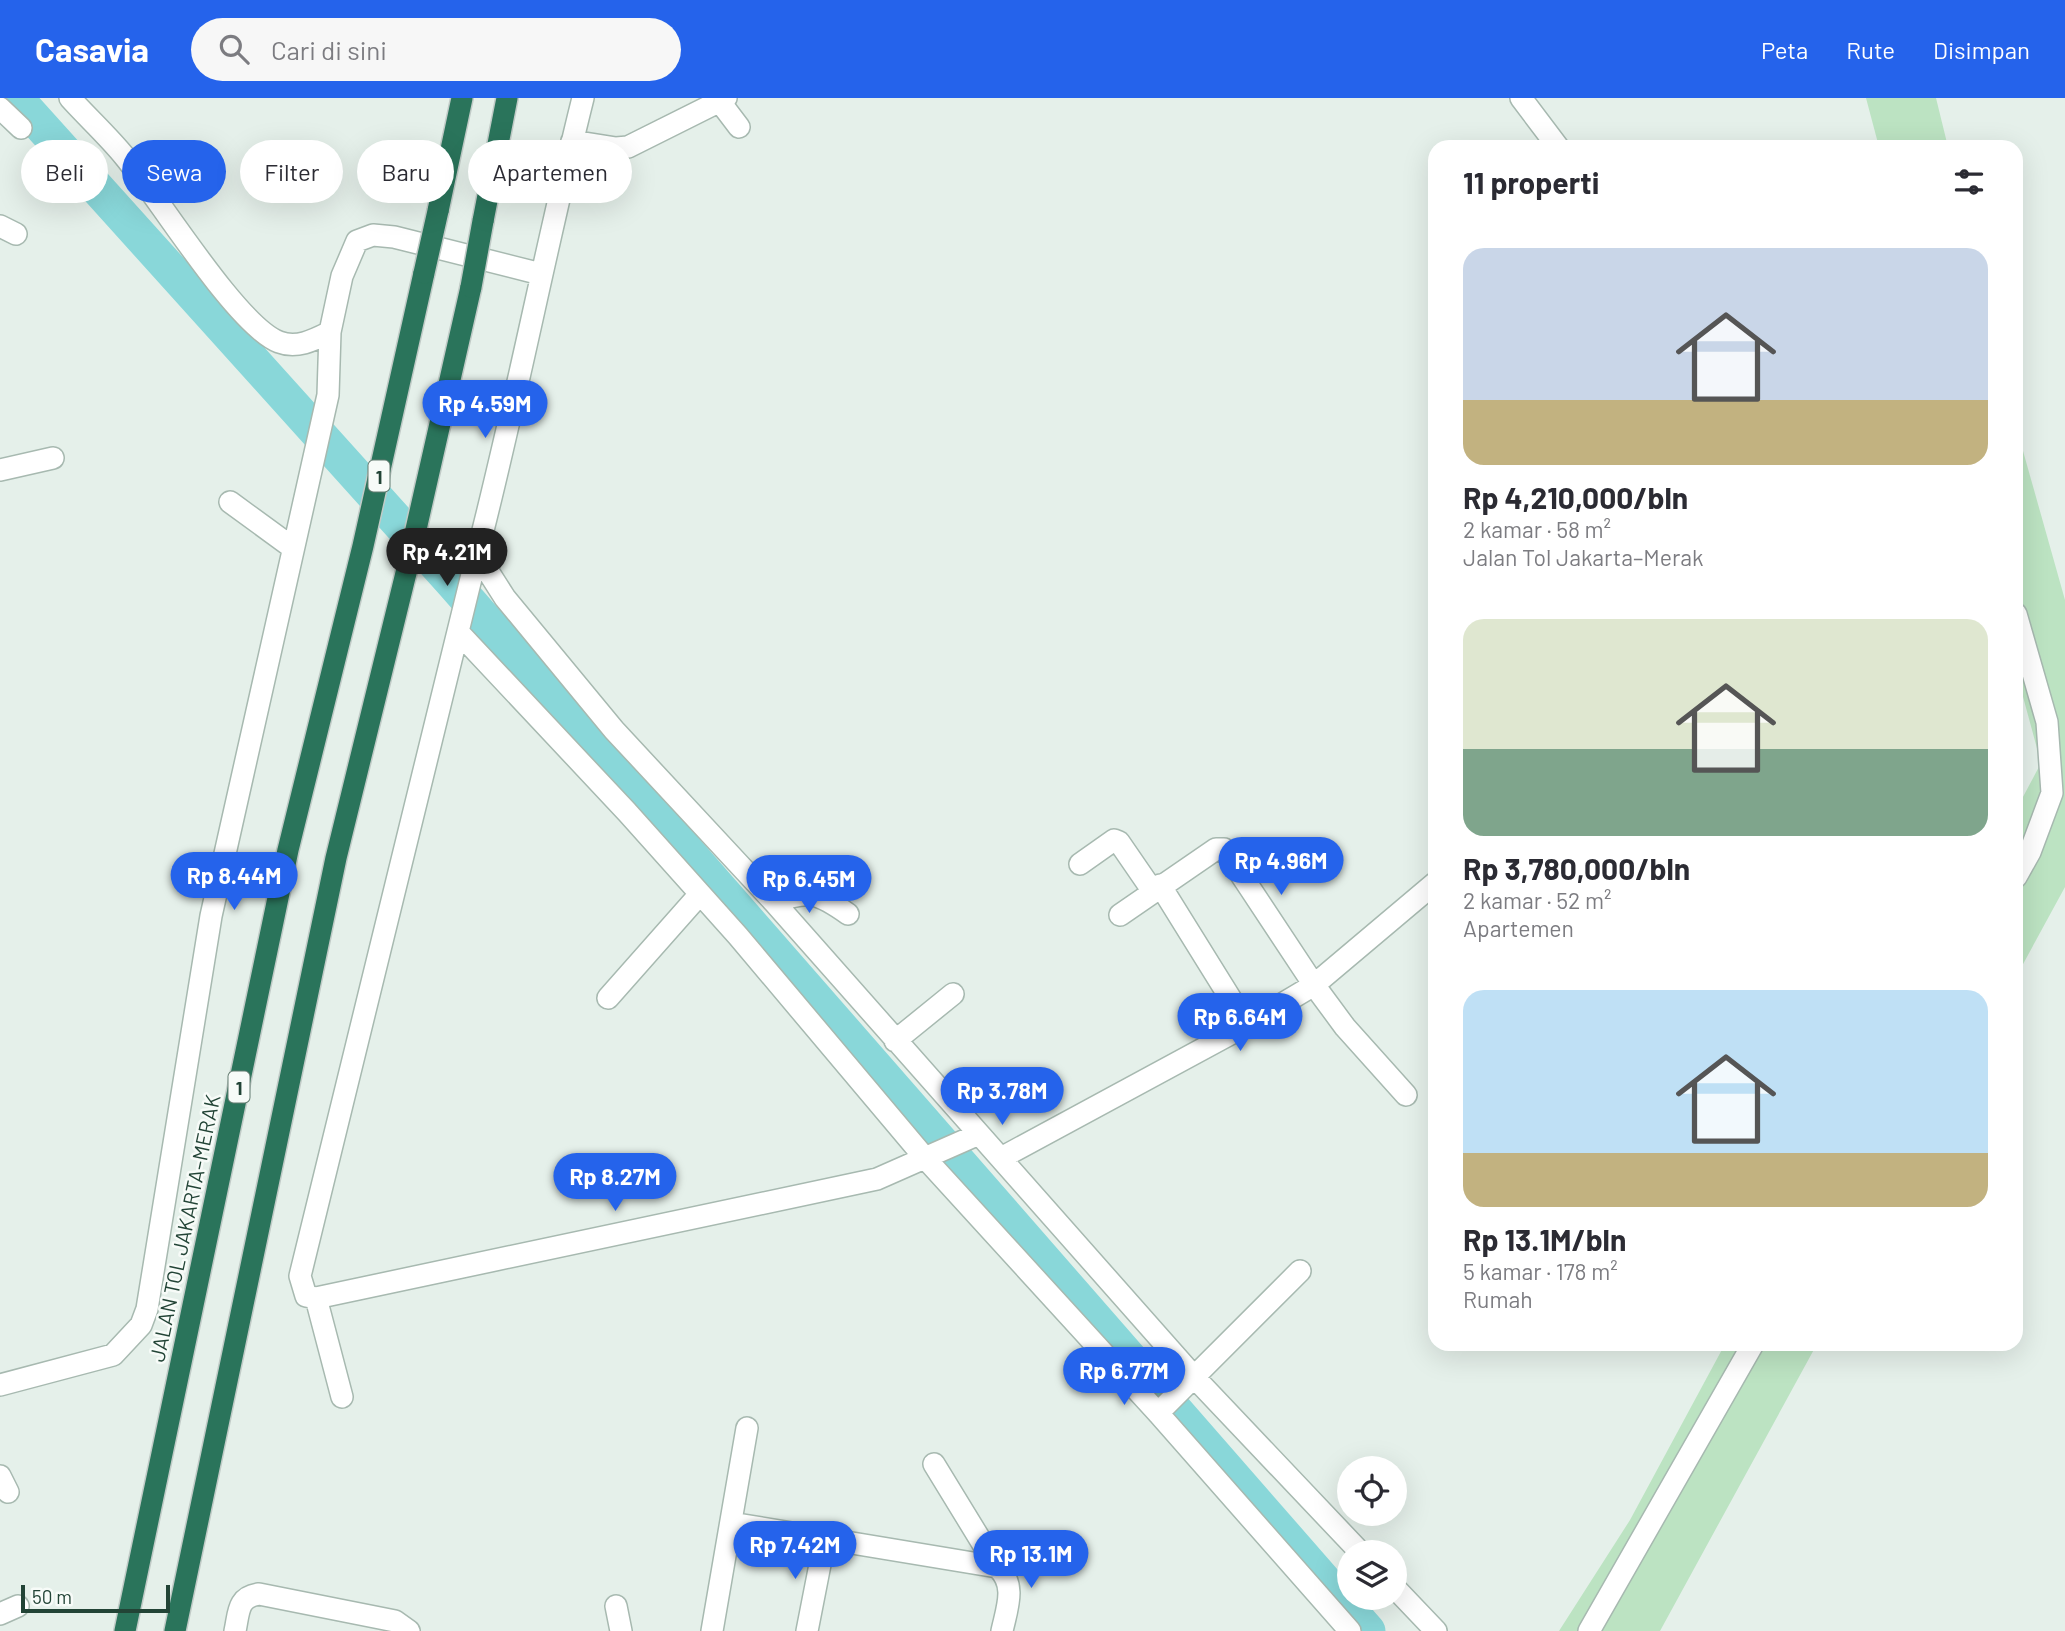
<!DOCTYPE html>
<html lang="id">
<head>
<meta charset="utf-8">
<style>
  body { margin:0; font-family:Barlow,sans-serif; background:#f7f7f7; color:#2b2b33; height:100vh; display:flex; flex-direction:column; font-size:26px; white-space:nowrap }
  * { box-sizing:border-box; margin:0 }
  p { font-size:23px; color:#7c7c81 }
  .icon { flex:none; width:38px; height:38px; fill:none; stroke:currentColor; stroke-width:2; stroke-linecap:round; stroke-linejoin:round }
  .map { position:relative; flex:1; overflow:hidden }
  .panel { position:absolute; left:1428px; top:42px; width:595px; height:1211px; display:flex; flex-direction:column; background:#fff; border-radius:21px; box-shadow:0 7px 28px #0002 }
  .panel>* { flex:none }
  .hud { position:absolute; left:21px; top:42px; width:665px; height:63px; display:flex; gap:14px }
  .fabs { position:absolute; left:1337px; top:1358px; display:grid; gap:14px }
  .fabs a { display:grid; place-items:center; width:70px; height:70px; border-radius:50%; background:#fff; box-shadow:0 7px 28px #0002; font-size:35px }
  .scale { position:absolute; left:21px; bottom:18px; width:149px; box-sizing:border-box; padding-left:7px; border:4px solid #224436; border-top:0; font-size:19px; line-height:24px; white-space:nowrap; color:#224436; -webkit-text-stroke:5px #f7fbf8; paint-order:stroke }
  .price { position:absolute; translate:-50% -60px; padding:0 16px; border-radius:24px; background:#2563eb; color:#fff; font-size:23px; line-height:46px; filter:drop-shadow(0 2px 4px #0008) }
  .price::after { content:''; position:absolute; left:50%; top:42px; width:21px; height:16px; margin-left:-10px; background:inherit; clip-path:polygon(0 0,100% 0,50% 100%) }
  .price.current { background:#222; color:#fff }
  ul { padding:0; list-style:none }
  li { display:grid; align-content:center; gap:14px; height:371px; padding:0 35px }
  li span { display:grid; place-items:center; height:217px; border-radius:21px; color:#555 }
  li>.icon { margin-inline-start:auto }
  span .icon { width:126px; height:126px; fill:#fffc; stroke-width:1 }
  li b { font-size:30px }
  h2 { display:flex; justify-content:space-between; align-items:center; height:84px; padding:0 35px; font-size:30px }
  .chip { padding:0 24px; border-radius:32px; background:#fff; box-shadow:0 7px 28px #0002; font-size:24px; line-height:63px }
  .chip.current { background:#2563eb; color:#fff }
  header { display:flex; align-items:center; gap:42px; box-sizing:border-box; height:98px; padding:0 35px; background:#2563eb; color:#fff }
  header strong { font-size:33px }
  nav { display:flex; gap:38px; margin-inline-start:auto; font-size:24px }
  .search { width:490px; height:63px; background:#f7f7f7; display:flex; align-items:center; gap:18px; box-sizing:border-box; padding:0 24px; border-radius:38px; color:#7c7c81; font-size:26px }
  .map>svg:first-child { display:block }
  .green { fill:#bce3c2 }
  .lines { fill:none; stroke-linecap:round; stroke-linejoin:round }
  .river { stroke:#89d7d9; stroke-width:35 }
  .minor-casing { stroke:#a7b9b0; stroke-width:24 }
  .highway-casing { stroke:#c1cbc7; stroke-width:24 }
  .minor { stroke:#fff; stroke-width:21 }
  .highway { stroke:#2a745b; stroke-width:21 }
  .highway-bridge-casing { stroke:#c1cbc7; stroke-width:24; stroke-linecap:butt }
  .highway-bridge { stroke:#2a745b; stroke-width:21 }
  .labels { text-anchor:middle; dominant-baseline:central; stroke-width:5; stroke-linejoin:round; paint-order:stroke }
  .shield { fill:#f7fbf8; stroke:#627b70; stroke-width:2 }
  .shield-label { font-size:19px; font-weight:bold; fill:#224436 }
  .street-label { font-size:21px; fill:#224436; stroke:#f7fbf8 }
</style>
</head>
<body>
<header>
<strong>Casavia</strong>
<div class="search"><svg class="icon" aria-label="search" viewBox="0 0 24 24"><circle cx="10" cy="10" r="6"/><path d="M15 15l6 6"/></svg>Cari di sini</div>
<nav><a>Peta</a><a>Rute</a><a>Disimpan</a></nav>
</header>
<div class="map">
<svg width="2065" height="1533" viewBox="0 0 2065 1533">
  <rect width="100%" height="100%" fill="#e5f0ea"/>
  <path class="green" d="M1866,0H1936L1948,49H1879Z
    M2016,328L2065,502V789L2016,879V712L2041,665L2016,573Z
    M1725,1246H1817L1660,1533H1559L1630,1422Z"/>
  <g class="lines">
    <path class="river" d="M16,0L452,484L1368,1533"/>
    <g class="minor-casing">
      <path id="minor" d="M583,0C545,152 516,305 477,456L505,500L614,632L774,804L1195,1280L1360,1454
        M1521,0L1558,49
        M720,4L739,29
        M0,10L21,30
        M572,43L616,50L628,49L726,0
        M0,128L16,136
        M330,234L342,178L357,143L373,137L394,139L541,176
        M0,372L53,360
        M230,404L293,450
        M477,456L300,1178L306,1198L316,1200L877,1081L979,1036
        M2016,516L2047,624L2052,695L2030,754L2016,779
        M460,536L627,714L738,838L925,1060L1158,1315L1350,1533
        M1080,766L1114,742L1119,744L1152,792
        M1160,787L1247,927
        M774,804C809,792 817,794 848,816
        M1120,817L1216,751H1224L1314,887L1345,929L1406,997
        M608,900L700,796
        M895,943L953,896
        M1001,1060L1247,927L1314,887L1435,785
        M316,1200L342,1299
        M0,1287L113,1257L141,1227L147,1211L211,818L328,297L330,234C314,242 297,251 279,244C237,228 158,99 125,59C108,38 88,20 70,0
        M1158,1315L1300,1173
        M934,1366L997,1469C1017,1486 1007,1510 1002,1533
        M0,1378L8,1394
        M731,1425L997,1469
        M1395,1490L1436,1533
        M616,1508L621,1533
        M0,1516L18,1508
        M235,1533C239,1515 237,1499 259,1496L395,1523L409,1533
        M712,1533L747,1330
        M807,1533L825,1441
        M1589,1533L1753,1246"/>
    </g>
    <g class="highway-casing">
      <path id="highway" d="M438,113L462,0
        M483,123L507,0
        M125,1533L288,752L363,448L424,175
        M175,1533L336,760L407,471L471,189"/>
    </g>
    <use href="#minor" class="minor"/>
    <use href="#highway" class="highway"/>
    <g class="highway-bridge-casing">
      <path id="highway-bridge" d="M424,175L438,113
        M471,189L483,123"/>
    </g>
    <use href="#highway-bridge" class="highway-bridge"/>
  </g>
  <g class="labels">
    <g class="shield">
      <rect x="368.5" y="362.5" width="21" height="31" rx="5"/>
      <rect x="228.5" y="973.5" width="21" height="31" rx="5"/>
    </g>
    <g class="shield-label">
      <text x="379" y="378">1</text>
      <text x="239" y="989">1</text>
    </g>
    <g class="street-label">
      <text transform="translate(184 1130) rotate(-78)">JALAN TOL JAKARTA–MERAK</text>
    </g>
  </g>
</svg>
<div class="fabs">
<a><svg class="icon" aria-label="locate" viewBox="0 0 24 24"><circle cx="12" cy="12" r="6"/><path d="M12 2v4M12 18v4M2 12h4M18 12h4"/></svg></a>
<a><svg class="icon" aria-label="layers" viewBox="0 0 24 24"><path d="M12 4l9 5-9 5-9-5zM3 14l9 5 9-5"/></svg></a>
</div>
<div class="scale">50 m</div>
<b class="price" style="left:485px;top:342px">Rp 4.59M</b>
<b class="price current" style="left:447px;top:490px">Rp 4.21M</b>
<b class="price" style="left:1281px;top:799px">Rp 4.96M</b>
<b class="price" style="left:234px;top:814px">Rp 8.44M</b>
<b class="price" style="left:809px;top:817px">Rp 6.45M</b>
<b class="price" style="left:1240px;top:955px">Rp 6.64M</b>
<b class="price" style="left:1002px;top:1029px">Rp 3.78M</b>
<b class="price" style="left:615px;top:1115px">Rp 8.27M</b>
<b class="price" style="left:1124px;top:1309px">Rp 6.77M</b>
<b class="price" style="left:795px;top:1483px">Rp 7.42M</b>
<b class="price" style="left:1031px;top:1492px">Rp 13.1M</b>
<div class="hud">
<a class="chip">Beli</a>
<a class="chip current">Sewa</a>
<a class="chip">Filter</a>
<a class="chip">Baru</a>
<a class="chip">Apartemen</a>
</div>
<section class="panel">
<h2>11 properti<svg class="icon" aria-label="filters" viewBox="0 0 24 24"><path d="M4 7h16M4 17h16"/><circle cx="9" cy="7" r="2"/><circle cx="15" cy="17" r="2"/></svg></h2>
<ul>
<li><span style="background:linear-gradient(#c9d6e8 70%,#c2b280 0)"><svg class="icon" aria-label="home" viewBox="0 0 24 24"><path d="M3 11l9-7 9 7M6 9v11h12V9"/></svg></span><div><b>Rp 4,210,000/bln</b><p>2 kamar · 58 m²</p><p>Jalan Tol Jakarta–Merak</p></div></li>
<li><span style="background:linear-gradient(#dfe7d0 60%,#7fa58c 0)"><svg class="icon" aria-label="home" viewBox="0 0 24 24"><path d="M3 11l9-7 9 7M6 9v11h12V9"/></svg></span><div><b>Rp 3,780,000/bln</b><p>2 kamar · 52 m²</p><p>Apartemen</p></div></li>
<li><span style="background:linear-gradient(#bfe0f5 75%,#c2b280 0)"><svg class="icon" aria-label="home" viewBox="0 0 24 24"><path d="M3 11l9-7 9 7M6 9v11h12V9"/></svg></span><div><b>Rp 13.1M/bln</b><p>5 kamar · 178 m²</p><p>Rumah</p></div></li>
</ul>
</section>
</div>
</body>
</html>
